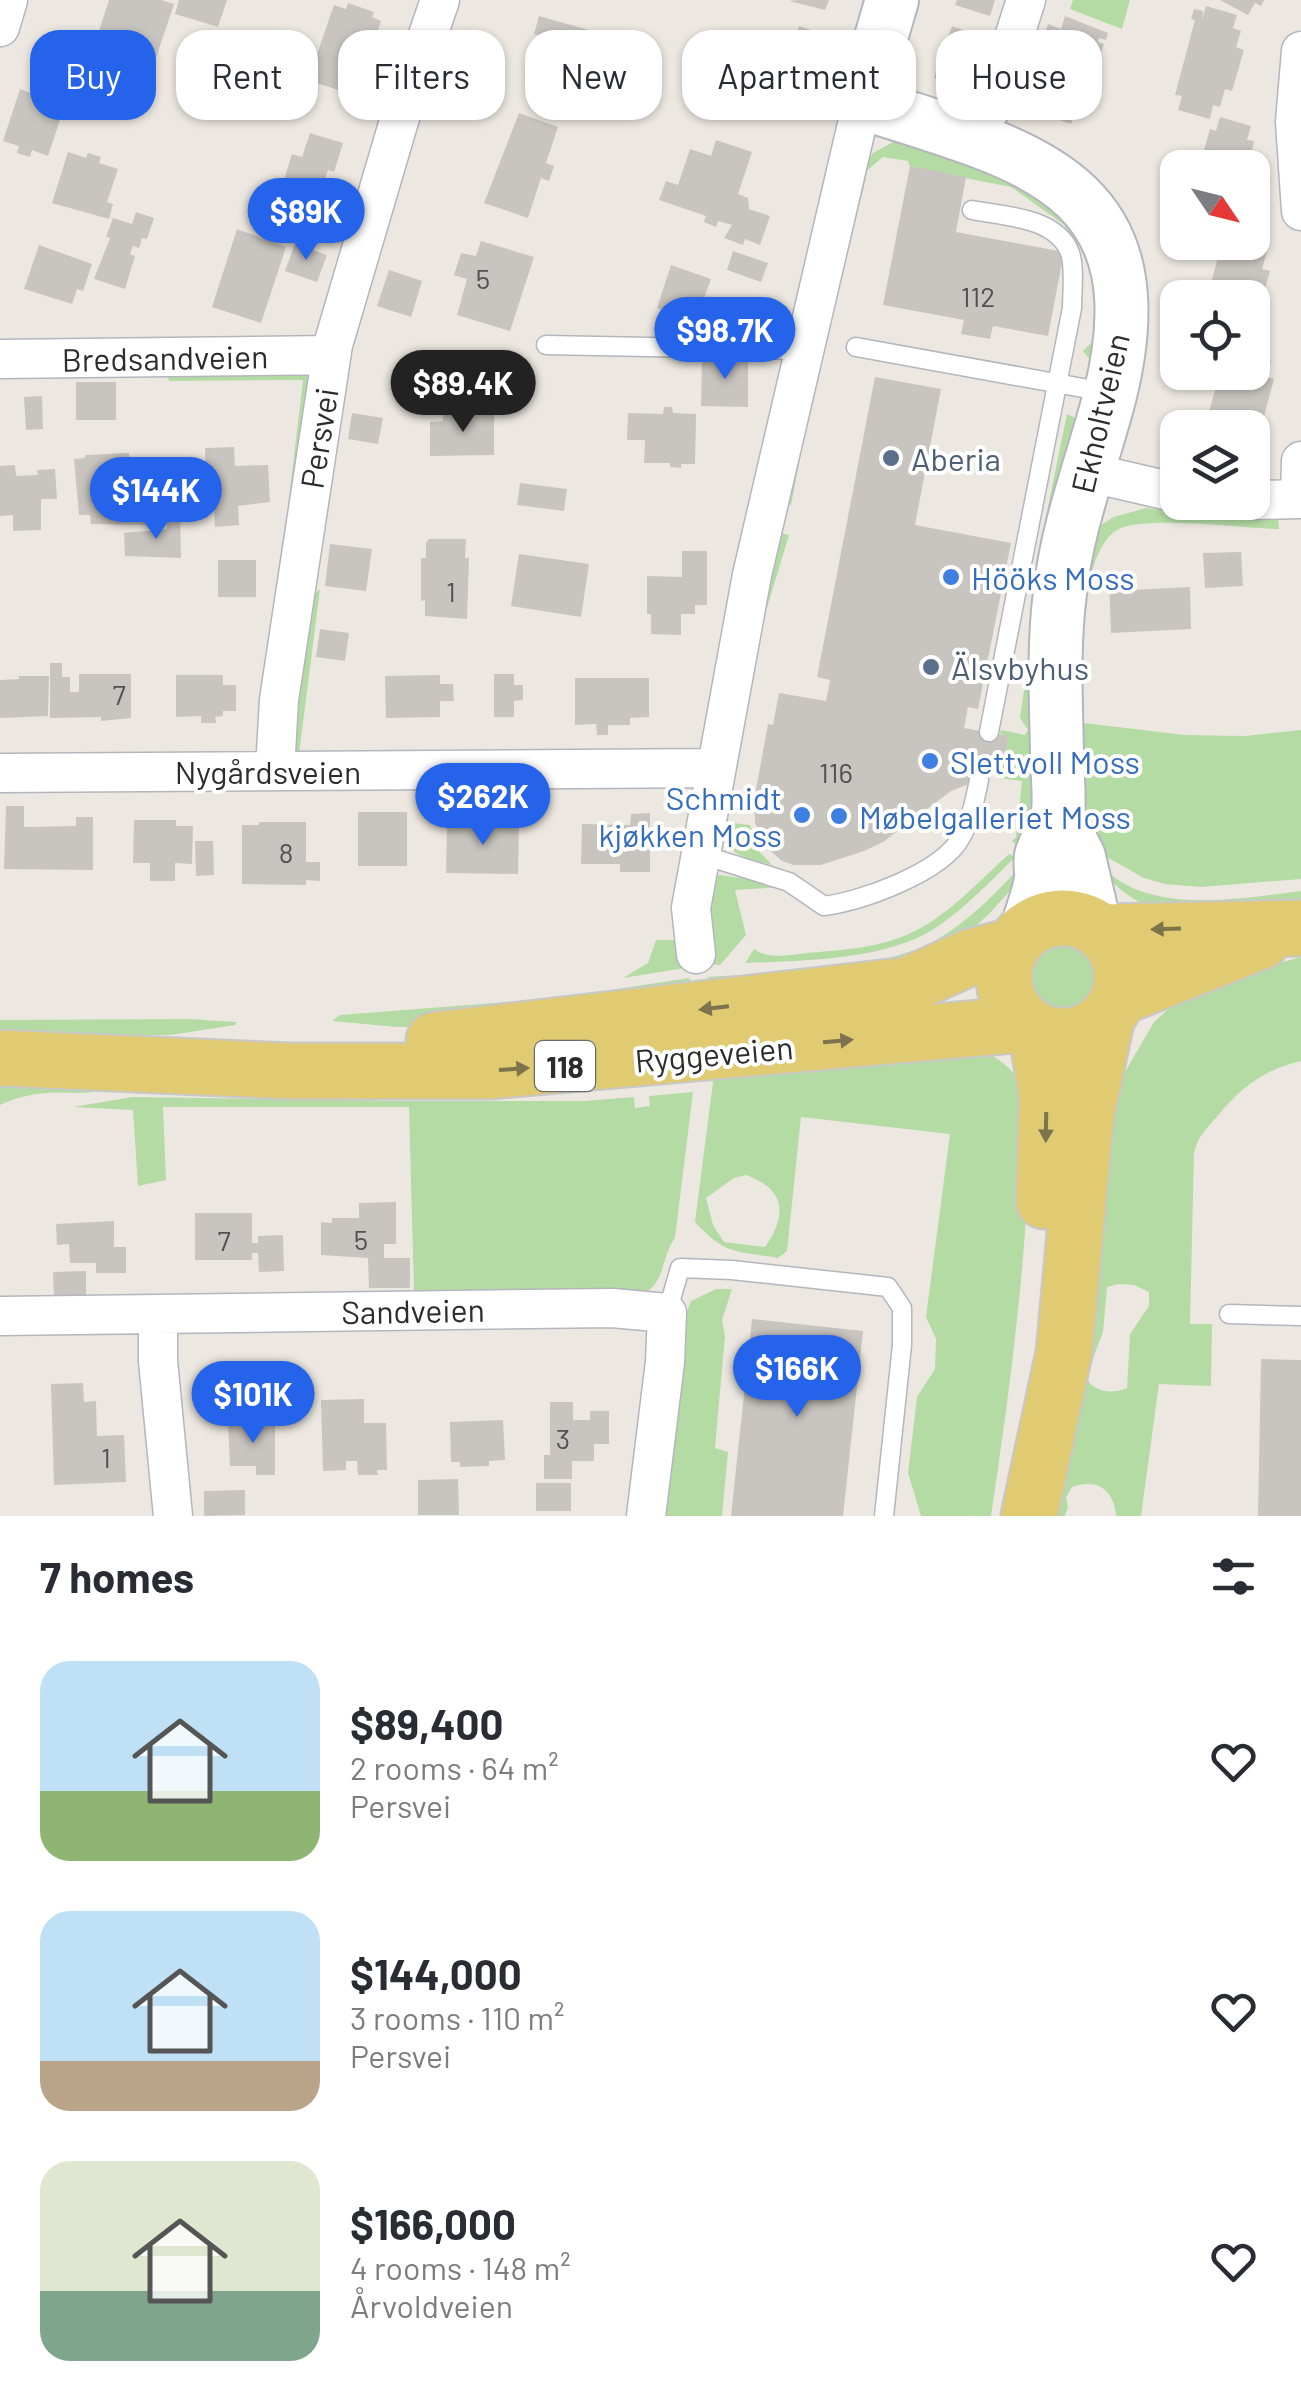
<!DOCTYPE html>
<html lang="en">
<head>
<meta charset="utf-8">
<style>
  body { margin:0; font-family:Barlow,sans-serif; background:#f2f2f3; color:#2b2b33; height:100vh; display:flex; flex-direction:column; font-size:38px; white-space:nowrap }
  * { box-sizing:border-box; margin:0 }
  p { font-size:32px; color:#7c7c81 }
  .icon { flex:none; width:55px; height:55px; fill:none; stroke:currentColor; stroke-width:2; stroke-linecap:round; stroke-linejoin:round }
  .map { position:relative; height:1516px; overflow:hidden }
  .sheet { display:flex; flex-direction:column; background:#fff; flex:1 }
  .sheet>* { flex:none }
  .banner { position:absolute; left:30px; top:30px; width:1242px; height:90px; display:flex; gap:20px }
  .needle { width:65px; rotate:125deg }
  .controls { position:absolute; left:1160px; top:150px; display:grid; gap:20px }
  .controls a { display:grid; place-items:center; width:110px; height:110px; border-radius:20px; background:#fff; box-shadow:0 2px 8px #0004; font-size:50px }
  .price { position:absolute; translate:-50% -85px; padding:0 22px; border-radius:35px; background:#2563eb; color:#fff; font-size:32px; line-height:65px; filter:drop-shadow(0 2px 5px #0008) }
  .price::after { content:''; position:absolute; left:50%; top:60px; width:30px; height:22px; margin-left:-15px; background:inherit; clip-path:polygon(0 0,100% 0,50% 100%) }
  .price.on { background:#222; color:#fff }
  ul { padding:0; list-style:none }
  li { display:flex; align-items:center; gap:30px; height:250px; padding:0 40px }
  li span { display:grid; place-items:center; flex:none; width:280px; height:200px; border-radius:30px; color:#555 }
  li>.icon { margin-inline-start:auto }
  span .icon { width:120px; height:120px; fill:#fffc; stroke-width:1 }
  li b { font-size:42px }
  h2 { display:flex; justify-content:space-between; align-items:center; height:120px; padding:0 40px; font-size:42px }
  .pill { padding:0 35px; border-radius:30px; background:#fff; box-shadow:0 2px 8px #0004; font-size:35px; line-height:90px }
  .pill.on { background:#2563eb; color:#fff }
  .map>svg:first-child { display:block }
  .green { fill:#b5dba4; fill-rule:evenodd }
  .building { fill:#c8c4bf }
  .lines { fill:none; stroke-linecap:round; stroke-linejoin:round }
  .lane-casing { stroke:#b4b6be; stroke-width:21 }
  .street-casing { stroke:#b4b6be; stroke-width:41 }
  .secondary-casing { stroke:#b4b6be; stroke-width:56 }
  .primary-casing { stroke:#c8c8c8; stroke-width:59 }
  .lane { stroke:#fff; stroke-width:18 }
  .street { stroke:#fff; stroke-width:38 }
  .secondary { stroke:#fff; stroke-width:52 }
  .primary { stroke:#e0ca72; stroke-width:55 }
  .oneway { fill:#7d734c }
  .service-dot { fill:#5c6f8a; stroke:#fff; stroke-width:4 }
  .shop-dot { fill:#3f7fe0; stroke:#fff; stroke-width:4 }
  .labels { text-anchor:middle; dominant-baseline:central; stroke-width:8; stroke-linejoin:round; paint-order:stroke }
  .number-label { font-size:28px; fill:#535251 }
  .shield { fill:#fff; stroke:#6b6b6b; stroke-width:2.5 }
  .shield-label { font-size:30px; font-weight:bold; fill:#2c2c2c }
  .street-label { font-size:32px; fill:#2c2c2c; stroke:#fff }
  .service-label { font-size:32px; fill:#4e5e75; stroke:#fff; text-anchor:start }
  .shop-label { font-size:32px; fill:#366cbe; stroke:#fff; text-anchor:start }
</style>
</head>
<body>
<div class="map">
<svg width="1301" height="1516" viewBox="0 0 1301 1516">
  <rect width="100%" height="100%" fill="#ece8e1"/>
  <path class="green" d="M1073,0H1130L1122,29L1070,9Z
    M897,140L949,148L1070,216L1108,306L1091,361L1083,351L1095,339L1098,301L1092,278L1081,248L1063,224L1011,187L910,167L908,161L883,157L862,175L866,178L831,319L822,317L859,171L873,153Z
    M826,325L791,505L787,504L780,533L789,535L767,608L757,607Z
    M303,372L310,376L295,512L287,515L303,380L169,381L168,376Z
    M1067,414L1080,420L1037,718L1028,847L1022,850L1012,841L1016,837L1022,781L999,778L1008,737L1000,734L1001,730L1025,735L1028,730L1020,718L1041,571L1036,565Z
    M1146,508L1214,516L1278,517L1279,529C1238,528 1161,517 1124,527C1076,540 1079,682 1084,723L1185,735L1245,736L1301,730V879L1201,887L1165,884L1144,878L1105,856L1082,813L1074,611L1099,526L1114,517Z
    M320,589L299,754L308,761L292,750L310,597Z
    M725,818L732,823L750,825L758,850L772,865C743,858 718,853 725,818Z
    M1009,854L1015,857C990,882 963,910 934,929C885,960 802,961 745,963L754,949C769,960 789,955 806,953C841,950 881,948 913,932C949,915 980,880 1009,854Z
    M1020,867L1018,882L989,914L969,932L920,962L706,993L708,977C777,972 851,974 917,949C956,934 992,897 1020,867Z
    M1107,871C1153,915 1245,898 1301,891V902L1155,907C1132,902 1120,889 1103,874Z
    M720,875L782,884V887L735,890L746,935L720,965L706,964L710,876Z
    M656,940H676L685,968L623,978L648,963Z
    M1033 978a31 31 0 1 1 62 0a31 31 0 1 1-62 0Z
    M1301,957V1061C1266,1069 1243,1086 1220,1113C1208,1128 1199,1133 1194,1153L1190,1324H1212L1211,1386L1159,1384L1141,1516H1116C1114,1489 1097,1478 1072,1487L1066,1497L1068,1507L1065,1516H1045L1106,1140L1122,1077L1154,1022L1179,1000L1232,976ZM1118,1284L1134,1285L1149,1292V1306L1130,1334L1127,1388C1113,1394 1093,1393 1086,1377L1103,1332L1107,1287Z
    M689,978L693,984L435,1027H397L332,1021L340,1015L558,998Z
    M189,1019L237,1022L235,1025L171,1035L0,1038V1020Z
    M985,1051C1007,1065 1021,1074 1027,1102C1036,1144 1028,1190 1025,1232C1018,1328 1005,1422 991,1516H921L908,1473L917,1397L935,1369L936,1339L926,1317L950,1134L801,1117L787,1251L778,1258C736,1251 725,1255 695,1222L714,1074ZM746,1175C785,1189 788,1214 765,1247L724,1242L713,1225L706,1198L734,1178Z
    M0,1078L112,1086C91,1097 69,1091 47,1093C30,1094 15,1098 0,1105Z
    M693,1092L675,1238C660,1258 667,1283 640,1296L414,1292L409,1107H163L166,1180L138,1186L133,1110L73,1107L132,1097L410,1101H585L634,1097L635,1108L650,1106L649,1096Z
    M716,1289H732L722,1320L725,1336L715,1448L728,1452L722,1516H658L687,1312L691,1301Z"/>
  <path class="building" d="M109,0H161L174,4L156,58L139,52L126,91L84,77Z
    M179,0H227L218,27L175,14Z
    M798,0H829L825,10L789,1Z
    M957,0H995L990,16L955,5Z
    M1220,0H1264L1261,6L1255,3L1248,15Z
    M348,3L374,12L372,17L381,21L371,50L384,54L377,75L365,71L356,96L308,80L334,5L346,9Z
    M1206,6L1237,15L1233,28L1241,31L1236,47L1244,50L1232,91L1225,89L1220,107L1213,105L1210,119L1178,110L1182,96L1175,95L1195,20L1191,19L1194,9L1203,11L1202,20Z
    M539,16L589,30L586,38L596,41L583,82L535,70L545,37L534,34Z
    M1065,16L1108,33L1106,40L1099,38L1098,42L1104,44L1080,112L1075,111L1071,124L1033,111L1038,98L1024,93L1048,24L1061,29Z
    M799,26L828,36L820,61L790,51Z
    M952,26L992,40L975,91L934,78Z
    M595,67L628,79L617,113L582,102Z
    M20,89L42,97L40,104L63,111L48,156L32,150L30,157L17,153L19,146L3,141Z
    M519,113L558,127L546,163L554,166L549,181L541,178L528,218L484,203Z
    M1220,117L1251,126L1247,140L1254,141L1250,159L1257,161L1255,168H1199L1210,129L1216,131Z
    M310,133L343,143L334,172L328,170L317,205L280,193L292,154L302,157Z
    M716,140L752,152L738,194L748,198L749,209L770,216L760,245L745,239L743,245L724,238L732,225L718,221L716,227L704,222L706,216L659,200L666,181L678,185L690,149L711,156Z
    M68,152L86,158L88,153L101,157L99,163L118,169L107,202L113,204L109,219L52,203Z
    M910,166L966,177L956,232L1064,252L1048,336L993,326L990,339L961,334L964,320L883,305Z
    M323,194L349,203L338,239L312,230Z
    M136,212L154,218L147,239L142,238L139,248L133,246L130,254L135,256L125,289L94,279L110,238L106,237L113,218L132,224Z
    M237,229L286,247L261,323L212,307Z
    M1252,233L1263,236L1260,250L1267,251L1262,269L1270,271L1258,313L1252,311V298H1207L1222,242H1252Z
    M481,241L534,257L510,331L457,315L467,279L454,275L461,253L476,256Z
    M295,244L327,255L317,282L285,271Z
    M39,245L92,264L83,291L77,289L72,304L24,289Z
    M733,251L768,263L761,282L727,270Z
    M671,265L711,279L696,321L657,308Z
    M389,270L422,281L411,317L377,306Z
    M1252,340L1268,344L1264,358L1271,360L1267,377L1274,379L1263,420L1255,418L1253,428H1208L1206,423L1220,372H1252Z
    M702,357H748V407L701,406Z
    M875,377L941,389L915,525L1011,543L978,709L968,707L964,728L1008,736L1002,771L951,791L883,842L864,851L821,865H794L782,861L765,846L755,823L754,800L768,724L773,725L779,693L826,701L830,680L817,677Z
    M76,382H116V420H76Z
    M42,396L43,429L26,430L24,397Z
    M664,407H672L673,413L696,414L695,464H681V468L670,467V463H644L645,440H627L628,413L663,414Z
    M494,412V455L430,456V422L443,421V413Z
    M352,413L383,418L378,444L348,439Z
    M234,447L235,466L268,465L270,502L238,506L239,525L215,527L212,473L206,474L205,448Z
    M129,453L130,470L154,469L153,525L91,524L90,515H79L74,459L85,458V455Z
    M15,465L16,476L38,475L37,470L55,469L57,499H41V530L13,531V515L0,516V466Z
    M520,483L567,489L564,511L517,505Z
    M180,516L181,558L125,556L124,533L167,529V517Z
    M429,539H466L465,558H469L467,619L425,616V600L421,601V558H426V543Z
    M330,544L372,549L366,591L325,586Z
    M682,551H707V605H695V614H681V635L651,634V614H647V576L682,577Z
    M1241,552L1243,586L1205,588L1203,553Z
    M519,554L589,564L581,617L511,606Z
    M218,560H256V597H218Z
    M1109,582H1131V590L1190,587L1191,629L1111,633Z
    M320,629L349,633L345,661L316,657Z
    M50,663H62V677H70V692H79V674H131V718L101,721V717L50,718Z
    M494,674H514V685H523V700L514,701V717H494Z
    M176,675H223V685H236V711H223V716L215,717L216,723H201V716L176,717Z
    M440,675V684H453L454,701H440V717L386,718L385,676Z
    M19,676H49L48,716L0,718V680L19,679Z
    M575,678H649V717L630,718V725H608V735H597L596,724L575,725Z
    M6,806H24V827L76,826V817H93V870L4,869Z
    M358,812H407V866H358Z
    M650,813V872H620V864H581L582,824L630,825L631,814Z
    M134,820H176V826H193L192,864L175,863V881H150V863H133Z
    M469,820L519,824L518,874L446,873L447,824H469Z
    M259,822H306V862H320V881L306,880V885L242,884V825H259Z
    M195,841H213L214,875L196,876Z
    M396,1202V1244H384V1258H410V1288H369L368,1258L321,1255V1222L332,1223V1218H359V1203Z
    M195,1213H252V1243H258V1236L283,1235L284,1271L259,1272L258,1253H252V1260H195Z
    M114,1221V1247H126V1273H96V1263H70L69,1244L57,1245L56,1224Z
    M86,1271V1295L54,1296L53,1272Z
    M752,1319L863,1331L843,1516H731Z
    M1261,1359L1301,1360V1516H1258Z
    M83,1383L84,1402L96,1401L97,1436L124,1435L126,1482L54,1485L51,1384Z
    M364,1399V1423H386L387,1470H377L378,1475H358L357,1461H346V1470L323,1471L321,1400Z
    M550,1402H573V1420H590V1411H609V1444H594V1461H572V1479H544V1455H550Z
    M503,1420L505,1460L489,1461V1466L460,1467V1462H451L450,1422Z
    M275,1422V1475H256V1466H230L228,1424Z
    M458,1479L459,1515H418V1480Z
    M536,1483H571V1511H536Z
    M245,1490V1515L204,1516V1491Z"/>
  <g class="lines">
    <g class="lane-casing">
      <path id="lane" d="M972,210C1003,216 1057,217 1070,253C1075,268 1072,292 1072,308L989,732
        M546,345L803,350
        M856,347L1105,392
        M700,854L789,882L824,906C862,901 940,873 960,839C971,820 975,800 979,780
        M667,1313L680,1268L732,1270L888,1287L902,1308V1345L884,1516
        M1229,1314L1301,1316"/>
    </g>
    <g class="street-casing">
      <path id="street" d="M0,27L8,0
        M1301,51L1295,122L1301,211
        M991,109L1026,0
        M0,359L331,355
        M1087,472L1178,493
        M1300,499L1301,461
        M1252,500L1301,499
        M275,770L279,700L333,345L401,114L440,0
        M0,773L715,768
        M696,954L691,908L752,575L862,103
        M158,1315V1361L173,1516
        M0,1316L612,1308L667,1313L665,1362L646,1516"/>
    </g>
    <g class="secondary-casing">
      <path id="secondary" d="M892,0L862,103C1025,155 1163,181 1110,395C1093,461 1067,525 1060,593C1053,646 1056,700 1057,753C1057,772 1060,794 1058,813C1056,828 1045,841 1041,856C1039,863 1042,871 1041,878C1039,895 1031,913 1027,929
        M1058,816L1079,857L1095,926"/>
    </g>
    <g class="primary-casing">
      <path id="primary" d="M1004 977a59 59 0 1 1 118 0a59 59 0 1 1-118 0Z
        M1103,932L1301,928
        M1120,997L1262,941
        M1036,1030L1047,1094L1044,1201
        M434,1040L908,985L971,957L1012,946
        M0,1058L288,1071H490L1026,1024
        M1029,1516L1064,1353L1086,1114L1107,1017"/>
    </g>
    <use href="#lane" class="lane"/>
    <use href="#street" class="street"/>
    <use href="#secondary" class="secondary"/>
    <use href="#primary" class="primary"/>
  </g>
  <defs><path id="oneway-solid" d="M-6-.8H1V-3.2L6.5 0L1 3.2V.8H-6Z" transform="scale(2.5)"/></defs>
  <g class="oneway">
    <use href="#oneway-solid" transform="translate(1166 929) rotate(178)"/>
    <use href="#oneway-solid" transform="translate(714 1008) rotate(173)"/>
    <use href="#oneway-solid" transform="translate(838 1041) rotate(-5)"/>
    <use href="#oneway-solid" transform="translate(514 1069) rotate(-4)"/>
    <use href="#oneway-solid" transform="translate(1046 1127) rotate(91)"/>
  </g>
  <g class="service-dot">
    <circle cx="891" cy="458" r="10"/>
    <circle cx="931" cy="667" r="10"/>
  </g>
  <g class="shop-dot">
    <circle cx="951" cy="577" r="10"/>
    <circle cx="930" cy="761" r="10"/>
    <circle cx="802" cy="815" r="10"/>
    <circle cx="839" cy="816" r="10"/>
  </g>
  <g class="labels">
    <g class="number-label">
      <text x="483" y="278">5</text>
      <text x="978" y="296">112</text>
      <text x="451" y="591">1</text>
      <text x="119" y="694">7</text>
      <text x="836" y="772">116</text>
      <text x="286" y="852">8</text>
      <text x="361" y="1239">5</text>
      <text x="224" y="1240">7</text>
      <text x="563" y="1438">3</text>
      <text x="106" y="1457">1</text>
    </g>
    <rect class="shield" x="535" y="1041" width="60" height="50" rx="8"/>
    <g class="shield-label">
      <text x="565" y="1066">118</text>
    </g>
    <g class="street-label">
      <text transform="translate(165 357) rotate(-1)">Bredsandveien</text>
      <text transform="translate(1099 413) rotate(-77)">Ekholtveien</text>
      <text transform="translate(318 438) rotate(-81)">Persvei</text>
      <text x="268" y="771">Nygårdsveien</text>
      <text transform="translate(714 1053) rotate(-5)">Ryggeveien</text>
      <text transform="translate(413 1310) rotate(-1)">Sandveien</text>
    </g>
    <g class="service-label">
      <text x="911" y="458">Aberia</text>
      <text x="951" y="667">Älsvbyhus</text>
    </g>
    <g class="shop-label">
      <text x="971" y="577">Hööks Moss</text>
      <text x="950" y="761">Slettvoll Moss</text>
      <text x="782" y="797" text-anchor="end">Schmidt<tspan x="782" dy="37">kjøkken Moss</tspan></text>
      <text x="859" y="816">Møbelgalleriet Moss</text>
    </g>
  </g>
</svg>
<div class="controls">
<a><svg class="needle" viewBox="-14 -14 28 28"><path d="M0-13l5 13h-10z" fill="#e53935"/><path d="M0 13l5-13h-10z" fill="#7c7c81"/></svg></a>
<a><svg class="icon" aria-label="locate" viewBox="0 0 24 24"><circle cx="12" cy="12" r="6"/><path d="M12 2v4M12 18v4M2 12h4M18 12h4"/></svg></a>
<a><svg class="icon" aria-label="layers" viewBox="0 0 24 24"><path d="M12 4l9 5-9 5-9-5zM3 14l9 5 9-5"/></svg></a>
</div>
<b class="price" style="left:306px;top:263px">$89K</b>
<b class="price" style="left:725px;top:382px">$98.7K</b>
<b class="price on" style="left:463px;top:435px">$89.4K</b>
<b class="price" style="left:156px;top:542px">$144K</b>
<b class="price" style="left:483px;top:848px">$262K</b>
<b class="price" style="left:797px;top:1420px">$166K</b>
<b class="price" style="left:253px;top:1446px">$101K</b>
<div class="banner">
<a class="pill on">Buy</a>
<a class="pill">Rent</a>
<a class="pill">Filters</a>
<a class="pill">New</a>
<a class="pill">Apartment</a>
<a class="pill">House</a>
</div>
</div>
<section class="sheet">
<h2>7 homes<svg class="icon" aria-label="filters" viewBox="0 0 24 24"><path d="M4 7h16M4 17h16"/><circle cx="9" cy="7" r="2"/><circle cx="15" cy="17" r="2"/></svg></h2>
<ul>
<li><span style="background:linear-gradient(#bfe0f5 65%,#8fb573 0)"><svg class="icon" aria-label="home" viewBox="0 0 24 24"><path d="M3 11l9-7 9 7M6 9v11h12V9"/></svg></span><div><b>$89,400</b><p>2 rooms · 64 m²</p><p>Persvei</p></div><svg class="icon" aria-label="heart" viewBox="0 0 24 24"><path d="M12 20l-8-8c-3-5 5-10 8-4 3-6 11-1 8 4z"/></svg></li>
<li><span style="background:linear-gradient(#bfe0f5 75%,#b9a48a 0)"><svg class="icon" aria-label="home" viewBox="0 0 24 24"><path d="M3 11l9-7 9 7M6 9v11h12V9"/></svg></span><div><b>$144,000</b><p>3 rooms · 110 m²</p><p>Persvei</p></div><svg class="icon" aria-label="heart" viewBox="0 0 24 24"><path d="M12 20l-8-8c-3-5 5-10 8-4 3-6 11-1 8 4z"/></svg></li>
<li><span style="background:linear-gradient(#dfe7d0 65%,#7fa58c 0)"><svg class="icon" aria-label="home" viewBox="0 0 24 24"><path d="M3 11l9-7 9 7M6 9v11h12V9"/></svg></span><div><b>$166,000</b><p>4 rooms · 148 m²</p><p>Årvoldveien</p></div><svg class="icon" aria-label="heart" viewBox="0 0 24 24"><path d="M12 20l-8-8c-3-5 5-10 8-4 3-6 11-1 8 4z"/></svg></li>
</ul>
</section>
</body>
</html>
